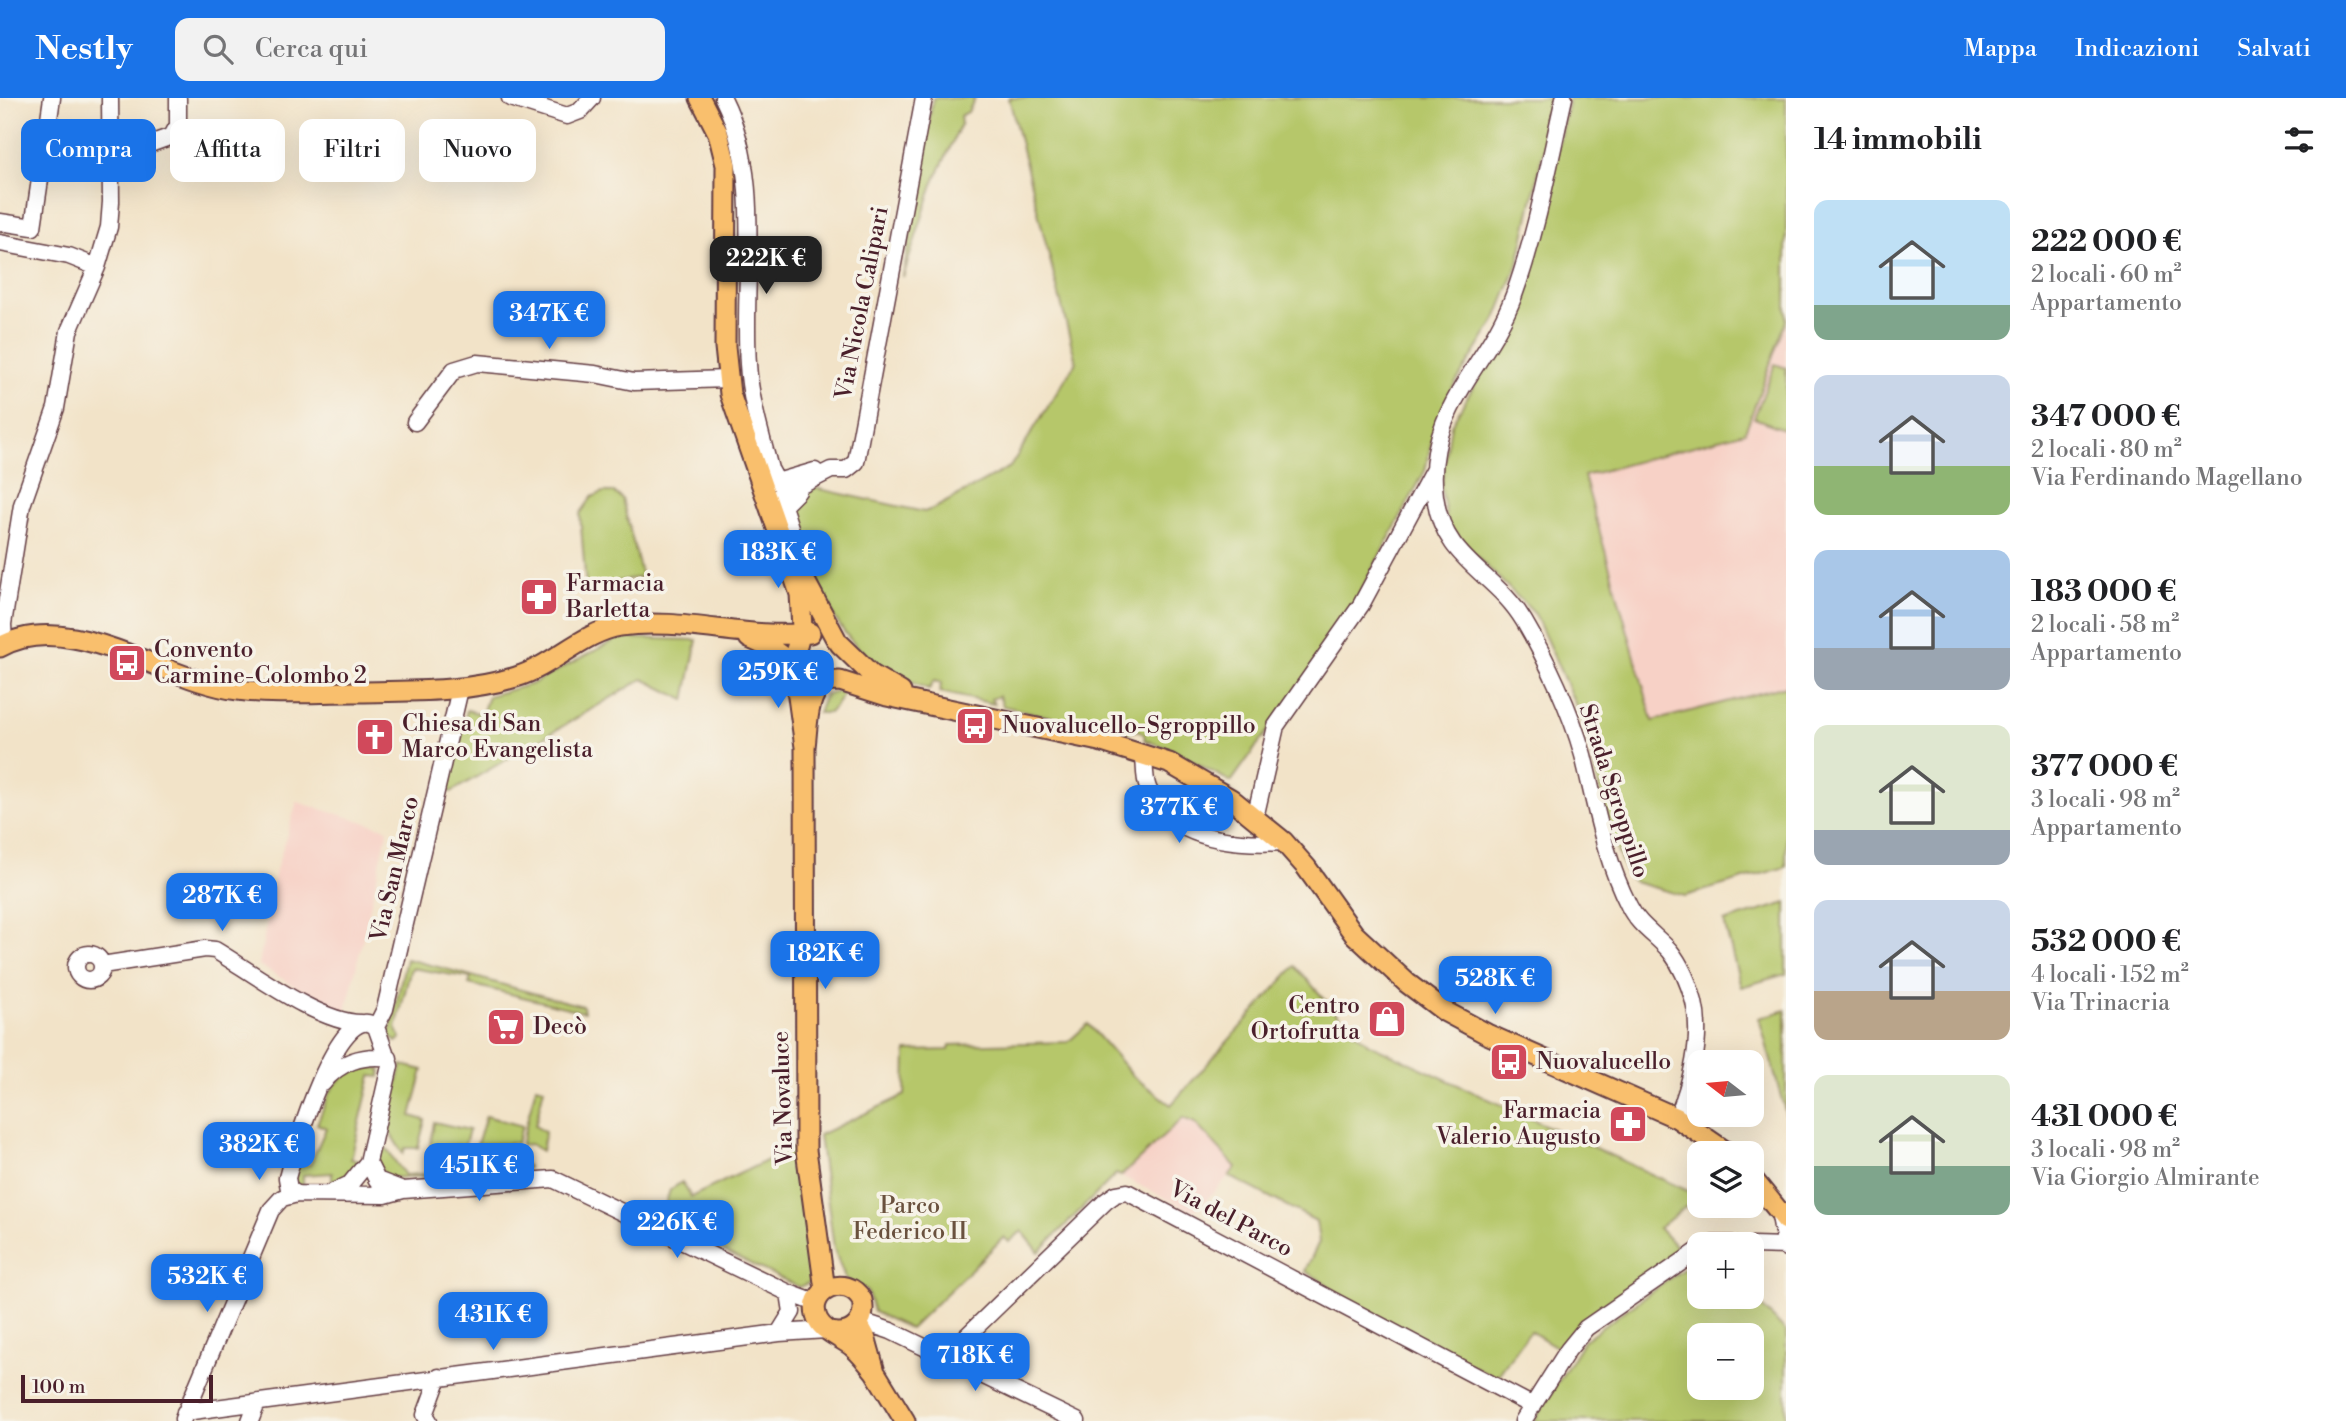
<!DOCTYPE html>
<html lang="it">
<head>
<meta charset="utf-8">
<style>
  body { margin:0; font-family:"Libre Bodoni",serif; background:#f2f2f2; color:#202124; height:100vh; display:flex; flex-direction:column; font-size:26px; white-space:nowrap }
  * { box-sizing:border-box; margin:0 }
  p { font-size:23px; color:#757577 }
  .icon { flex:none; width:38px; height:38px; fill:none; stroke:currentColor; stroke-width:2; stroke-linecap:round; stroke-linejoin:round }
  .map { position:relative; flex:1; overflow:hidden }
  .panel { display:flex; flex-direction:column; background:#fff; width:560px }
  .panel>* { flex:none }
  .hud { position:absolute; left:21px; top:21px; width:665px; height:63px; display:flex; gap:14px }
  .needle { width:46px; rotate:286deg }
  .buttons { position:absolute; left:1687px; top:952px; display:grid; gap:14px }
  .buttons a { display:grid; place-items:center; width:77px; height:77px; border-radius:14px; background:#fff; box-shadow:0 7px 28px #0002; font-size:35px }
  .scale { position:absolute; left:21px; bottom:18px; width:192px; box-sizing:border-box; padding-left:7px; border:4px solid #4a1f2b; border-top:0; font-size:19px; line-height:24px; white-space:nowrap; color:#4a1f2b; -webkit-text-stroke:5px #f7f3e8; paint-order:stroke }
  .price { position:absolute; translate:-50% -60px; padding:0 16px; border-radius:14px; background:#1a73e8; color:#fff; font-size:23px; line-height:46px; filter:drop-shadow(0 2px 4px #0008) }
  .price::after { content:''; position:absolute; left:50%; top:42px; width:21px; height:16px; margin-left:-10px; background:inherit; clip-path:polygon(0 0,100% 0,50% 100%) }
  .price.selected { background:#222; color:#fff }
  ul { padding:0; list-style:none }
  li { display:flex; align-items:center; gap:21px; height:175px; padding:0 28px }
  li span { display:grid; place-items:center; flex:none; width:196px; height:140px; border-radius:14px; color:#555 }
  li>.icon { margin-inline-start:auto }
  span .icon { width:84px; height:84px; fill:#fffc; stroke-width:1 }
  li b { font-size:30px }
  h2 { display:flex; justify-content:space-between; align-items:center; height:84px; padding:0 28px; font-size:30px }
  .chip { padding:0 24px; border-radius:14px; background:#fff; box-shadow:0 7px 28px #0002; font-size:24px; line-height:63px }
  .chip.selected { background:#1a73e8; color:#fff }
  header { display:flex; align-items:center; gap:42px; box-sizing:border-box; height:98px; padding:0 35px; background:#1a73e8; color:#fff }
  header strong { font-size:33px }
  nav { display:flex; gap:38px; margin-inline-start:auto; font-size:24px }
  .search { width:490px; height:63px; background:#f2f2f2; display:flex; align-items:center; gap:18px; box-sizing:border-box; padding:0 24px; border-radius:14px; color:#757577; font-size:26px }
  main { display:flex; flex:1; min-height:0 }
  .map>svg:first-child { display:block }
  .built { fill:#f7d1c6 }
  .green { fill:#b6c76a; stroke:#80734a; stroke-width:2; fill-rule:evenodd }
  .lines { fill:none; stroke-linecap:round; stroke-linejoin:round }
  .minor-casing { stroke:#633c43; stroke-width:19 }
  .major-casing { stroke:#633c43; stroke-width:23 }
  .minor { stroke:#fff; stroke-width:16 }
  .major { stroke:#f9bf6d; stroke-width:19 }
  .labels { text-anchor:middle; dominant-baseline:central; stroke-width:7; stroke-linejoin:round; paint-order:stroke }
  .street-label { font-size:23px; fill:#4a1f2b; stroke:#f7f3e8 }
  .poi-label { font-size:23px; fill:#4a1f2b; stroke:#f7f3e8; text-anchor:start }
  .park-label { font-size:23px; fill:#6a513e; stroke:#f7f3e8 }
</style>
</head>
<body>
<header>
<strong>Nestly</strong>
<div class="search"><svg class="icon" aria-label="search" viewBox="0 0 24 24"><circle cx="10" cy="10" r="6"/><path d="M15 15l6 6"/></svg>Cerca qui</div>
<nav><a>Mappa</a><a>Indicazioni</a><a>Salvati</a></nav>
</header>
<main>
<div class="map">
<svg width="1786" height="1323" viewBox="0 0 1786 1323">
  <rect width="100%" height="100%" fill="#f7f3e8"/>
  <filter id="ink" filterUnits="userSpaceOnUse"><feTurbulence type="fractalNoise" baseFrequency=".0143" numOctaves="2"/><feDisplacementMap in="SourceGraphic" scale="14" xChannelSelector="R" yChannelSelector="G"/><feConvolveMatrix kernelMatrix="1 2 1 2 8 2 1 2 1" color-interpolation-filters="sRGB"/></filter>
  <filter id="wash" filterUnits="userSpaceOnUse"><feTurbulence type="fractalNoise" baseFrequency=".00686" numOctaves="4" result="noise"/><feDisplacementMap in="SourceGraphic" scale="28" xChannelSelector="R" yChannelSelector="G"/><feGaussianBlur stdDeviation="1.57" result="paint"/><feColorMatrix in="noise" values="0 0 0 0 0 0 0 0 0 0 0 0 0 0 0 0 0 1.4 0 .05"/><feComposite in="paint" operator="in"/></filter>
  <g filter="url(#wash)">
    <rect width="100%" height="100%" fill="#f2e3c8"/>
    <path class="built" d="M1786,223V588L1653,623L1584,378L1745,334Z
      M297,704L388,731L345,918L259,867L276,772Z
      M1182,1020L1195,1024L1237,1069L1198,1111L1191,1113L1121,1078Z"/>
    <path class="green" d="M933,0H975L968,14L960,18L961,26L933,86L903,179Z
      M1009,0H1555L1518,166L1496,221L1453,289L1434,333L1425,373L1341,530L1231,684L1172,652L1145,642L1144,636L1138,632L1124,636L1003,608L999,598L991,601L994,606L940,594L941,585L934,583L929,591C832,559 821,495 791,407L815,390L924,414L935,410L1010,369L1076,264Z
      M1569,0H1786V223L1745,334L1584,378L1653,623L1786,588V769L1685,798L1634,784L1627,777L1608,730L1586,630L1535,516L1448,430L1441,389L1451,327L1523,204Z
      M1775,266L1786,270V332L1754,320Z
      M603,394H614L622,401L642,479L586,489L580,416L592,399Z
      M619,540L697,542L685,602L643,581L451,694L448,691L467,612L482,616L488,598L532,586Z
      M838,594L843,595C841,603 834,609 829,615H818L825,597Z
      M1786,805V876L1741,889L1724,824Z
      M406,861C467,875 523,894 583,908L584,914L469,886L471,880L411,870L396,930L401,940L396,944L389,937Z
      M1295,868L1351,931L1369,946L1699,1098L1659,1130L1683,1156L1562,1252L1530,1233L1496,1280L1346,1202L1324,1184L1305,1173L1319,1144L1316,1123L1229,1078L1236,1069L1195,1025L1183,1020L1121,1078L1116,1076L1039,1154L1022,1133L1009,1144L1004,1139L910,1231L874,1214L867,1193L846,1182L834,1151L819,1037L905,997L906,953L949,952L950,947L1068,944L1088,926L1133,978L1171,1007Z
      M1786,912V1017L1759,920Z
      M402,967L423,972L411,1018L425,1022L418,1050H405L403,1056L387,1030Z
      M371,969L381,971L380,979L371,978L351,1061L360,1063L341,1084L332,1085V1075L303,1077V1088H298L293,1081L299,1067H310L326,1030L317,1026C331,992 331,977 371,969Z
      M536,988L544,990L535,1028L545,1034L542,1053L530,1046L521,1047Z
      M486,1018L522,1028L517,1045L477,1046Z
      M434,1024L469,1032L465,1046L430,1049Z
      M379,1049H385L405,1077L473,1073V1076L388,1080L377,1066Z
      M793,1050L798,1098L818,1181L799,1189L660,1123L670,1092L682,1084L691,1099Z
      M524,1065L528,1069L525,1072L477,1075L476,1072L517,1069Z
      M1699,1160V1199L1752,1198L1786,1234V1323H1534L1584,1242ZM1699,1237H1752V1290H1699Z"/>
  </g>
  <g filter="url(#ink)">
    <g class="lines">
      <g class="minor-casing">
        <path id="minor" d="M510,0L567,18L580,13L592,0
          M723,0C764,82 742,178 748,266C750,301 761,337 770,371L777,384L815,373
          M1564,0C1549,65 1537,134 1514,197C1488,268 1424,312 1435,398C1443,463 1495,474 1524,523C1547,562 1571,614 1583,657C1596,709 1604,759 1629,808C1638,827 1657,838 1670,853C1682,868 1689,886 1694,904C1703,941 1691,986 1677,1020
          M111,60L172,38L178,27V0
          M0,124L33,129L52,0
          M0,145L69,158L97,169
          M415,324L454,272L477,265L595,276L634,284L728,281
          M768,404L831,372H846L856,364L924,0
          M793,459L796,448L783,408L798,393
          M4,547L3,526L22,407L56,310L69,233L97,169L109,129L111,104L110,0
          M1144,658C1145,668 1144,680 1148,690C1169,742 1235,747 1284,744
          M1255,720L1276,628L1361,507L1433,373
          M76 869a13 13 0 1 1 26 0a13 13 0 1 1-26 0Z
          M102,867L205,851L215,852C252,874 319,925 361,925
          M376,929L385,911L460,591
          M323,985C338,964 364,956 389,960
          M368,1064L377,1082L403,1092
          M331,1095L350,1086L368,1064L390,968L376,929C339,897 293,1057 287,1080L289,1091L297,1096L385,1097L403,1092L553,1081L789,1195L816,1205
          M1779,1113L1786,1150
          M1712,1146H1733
          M1752,1147L1786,1148
          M861,1223L891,1233L1077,1323
          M779,1235L792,1214L789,1195
          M944,1260L1106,1103L1116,1096L1127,1094L1533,1308
          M185,1314L779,1235L827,1232
          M183,1321L271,1112L282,1100L297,1096
          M250,1323L257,1305
          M429,1323L425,1317L439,1279
          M1523,1323L1568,1252L1586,1230L1699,1152"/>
      </g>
      <g class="major-casing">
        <path id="major" d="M700,0L718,35L726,67L725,249L730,296L800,496L802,530L793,563L805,649
          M805,483L836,541
          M749,540L769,549L794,567
          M840,546L872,577L901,594
          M0,549C70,509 166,584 238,592C276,597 315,594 354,594C409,593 463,595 516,579C553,568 583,534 620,528C683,519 747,542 810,535
          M795,570L810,584L840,583L887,598L1099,643L1169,665L1231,701L1284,744L1306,769L1354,836L1407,885L1444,913L1487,936L1677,1020L1728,1055
          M824,584C806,600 808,626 805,649L806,1052L825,1192
          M1752,1080L1786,1122
          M859,1227L865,1238L875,1274L905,1323
          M831,1234C852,1239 867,1223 862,1202C847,1174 804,1193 818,1222C824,1234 842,1240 853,1249C861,1256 868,1265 875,1274"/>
      </g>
      <use href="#minor" class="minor"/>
      <use href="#major" class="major"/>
    </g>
  </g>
  <defs>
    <g id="pharmacy-square" transform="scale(2.0125)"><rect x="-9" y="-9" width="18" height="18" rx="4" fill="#d1495b" stroke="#f7f3e8"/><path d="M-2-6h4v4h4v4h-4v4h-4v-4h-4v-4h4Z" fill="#fff"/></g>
    <g id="bus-square" transform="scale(2.0125)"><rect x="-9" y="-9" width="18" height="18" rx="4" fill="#d1495b" stroke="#f7f3e8"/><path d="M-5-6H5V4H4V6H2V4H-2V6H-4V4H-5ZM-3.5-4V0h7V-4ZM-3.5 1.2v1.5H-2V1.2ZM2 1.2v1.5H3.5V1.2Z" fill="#fff"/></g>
    <g id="church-square" transform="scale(2.0125)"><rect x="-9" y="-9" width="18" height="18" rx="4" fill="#d1495b" stroke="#f7f3e8"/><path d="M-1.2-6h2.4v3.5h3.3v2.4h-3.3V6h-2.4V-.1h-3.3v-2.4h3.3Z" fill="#fff"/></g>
    <g id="shop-square" transform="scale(2.0125)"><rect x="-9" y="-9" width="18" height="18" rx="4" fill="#d1495b" stroke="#f7f3e8"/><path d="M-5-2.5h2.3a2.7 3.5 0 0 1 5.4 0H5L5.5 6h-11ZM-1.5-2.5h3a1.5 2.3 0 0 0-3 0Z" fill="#fff"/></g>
    <g id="supermarket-square" transform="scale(2.0125)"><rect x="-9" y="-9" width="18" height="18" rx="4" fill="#d1495b" stroke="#f7f3e8"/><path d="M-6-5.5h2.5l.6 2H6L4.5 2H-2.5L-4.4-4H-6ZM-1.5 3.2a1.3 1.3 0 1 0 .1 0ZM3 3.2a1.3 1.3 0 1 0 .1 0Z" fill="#fff"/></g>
  </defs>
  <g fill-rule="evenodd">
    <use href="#pharmacy-square" x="539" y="499"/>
    <use href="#bus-square" x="127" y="565"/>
    <use href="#bus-square" x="975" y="628"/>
    <use href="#church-square" x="375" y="639"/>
    <use href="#shop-square" x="1387" y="921"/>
    <use href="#supermarket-square" x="506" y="929"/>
    <use href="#bus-square" x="1509" y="964"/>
    <use href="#pharmacy-square" x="1628" y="1026"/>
  </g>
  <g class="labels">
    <g class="street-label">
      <text transform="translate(862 205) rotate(-79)">Via Nicola Calipari</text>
      <text transform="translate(1614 693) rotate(72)">Strada Sgroppillo</text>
      <text transform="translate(395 771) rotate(-77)">Via San Marco</text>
      <text transform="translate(783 1000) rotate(-92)">Via Novaluce</text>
      <text transform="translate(1231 1121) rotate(28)">Via del Parco</text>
    </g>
    <g class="poi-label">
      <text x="566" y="486">Farmacia<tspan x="566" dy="26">Barletta</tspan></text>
      <text x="154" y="552">Convento<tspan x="154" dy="26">Carmine-Colombo 2</tspan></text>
      <text x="402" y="626">Chiesa di San<tspan x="402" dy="26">Marco Evangelista</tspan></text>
      <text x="1002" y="628">Nuovalucello-Sgroppillo</text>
      <text x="1360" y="908" text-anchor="end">Centro<tspan x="1360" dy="26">Ortofrutta</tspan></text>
      <text x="533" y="929">Decò</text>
      <text x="1536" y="964">Nuovalucello</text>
      <text x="1601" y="1013" text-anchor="end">Farmacia<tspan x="1601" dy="26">Valerio Augusto</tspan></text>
    </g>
    <g class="park-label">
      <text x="910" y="1108">Parco<tspan x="910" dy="26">Federico II</tspan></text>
    </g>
  </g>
</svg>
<div class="buttons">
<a><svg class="needle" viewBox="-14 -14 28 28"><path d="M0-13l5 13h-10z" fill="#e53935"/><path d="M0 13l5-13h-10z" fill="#757577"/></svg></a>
<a><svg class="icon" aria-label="layers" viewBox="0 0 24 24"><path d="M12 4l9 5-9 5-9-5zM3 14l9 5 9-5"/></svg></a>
<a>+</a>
<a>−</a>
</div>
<div class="scale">100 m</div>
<b class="price selected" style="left:766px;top:198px">222K €</b>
<b class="price" style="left:549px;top:253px">347K €</b>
<b class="price" style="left:778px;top:492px">183K €</b>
<b class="price" style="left:778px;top:612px">259K €</b>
<b class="price" style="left:1179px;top:747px">377K €</b>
<b class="price" style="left:222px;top:835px">287K €</b>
<b class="price" style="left:825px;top:893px">182K €</b>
<b class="price" style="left:1495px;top:918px">528K €</b>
<b class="price" style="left:259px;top:1084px">382K €</b>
<b class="price" style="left:479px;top:1105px">451K €</b>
<b class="price" style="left:677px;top:1162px">226K €</b>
<b class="price" style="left:207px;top:1216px">532K €</b>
<b class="price" style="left:493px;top:1254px">431K €</b>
<b class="price" style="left:975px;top:1295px">718K €</b>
<div class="hud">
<a class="chip selected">Compra</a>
<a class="chip">Affitta</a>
<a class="chip">Filtri</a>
<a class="chip">Nuovo</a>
</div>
</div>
<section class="panel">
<h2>14 immobili<svg class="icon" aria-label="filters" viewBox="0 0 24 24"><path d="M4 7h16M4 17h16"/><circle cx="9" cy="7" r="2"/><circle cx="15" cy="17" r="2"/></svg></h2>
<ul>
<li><span style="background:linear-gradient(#bfe0f5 75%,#7fa58c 0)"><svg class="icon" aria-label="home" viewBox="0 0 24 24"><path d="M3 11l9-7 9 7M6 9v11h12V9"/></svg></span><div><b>222 000 €</b><p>2 locali · 60 m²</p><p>Appartamento</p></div></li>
<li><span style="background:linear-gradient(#c9d6e8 65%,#8fb573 0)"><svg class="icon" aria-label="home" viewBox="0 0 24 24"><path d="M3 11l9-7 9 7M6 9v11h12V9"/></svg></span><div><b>347 000 €</b><p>2 locali · 80 m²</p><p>Via Ferdinando Magellano</p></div></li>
<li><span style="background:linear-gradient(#a9c7e8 70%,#9aa5b1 0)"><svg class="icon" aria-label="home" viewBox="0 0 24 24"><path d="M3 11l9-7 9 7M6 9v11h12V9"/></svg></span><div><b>183 000 €</b><p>2 locali · 58 m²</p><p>Appartamento</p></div></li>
<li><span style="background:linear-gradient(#dfe7d0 75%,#9aa5b1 0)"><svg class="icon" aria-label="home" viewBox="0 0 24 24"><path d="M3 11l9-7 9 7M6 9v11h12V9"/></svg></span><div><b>377 000 €</b><p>3 locali · 98 m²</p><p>Appartamento</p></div></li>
<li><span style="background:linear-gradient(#c9d6e8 65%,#b9a48a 0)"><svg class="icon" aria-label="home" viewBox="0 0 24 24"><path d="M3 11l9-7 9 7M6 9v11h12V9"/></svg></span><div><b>532 000 €</b><p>4 locali · 152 m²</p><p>Via Trinacria</p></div></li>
<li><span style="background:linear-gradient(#dfe7d0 65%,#7fa58c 0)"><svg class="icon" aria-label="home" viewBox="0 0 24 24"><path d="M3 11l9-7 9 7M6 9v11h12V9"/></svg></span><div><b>431 000 €</b><p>3 locali · 98 m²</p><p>Via Giorgio Almirante</p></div></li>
</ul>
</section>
</main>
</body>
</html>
